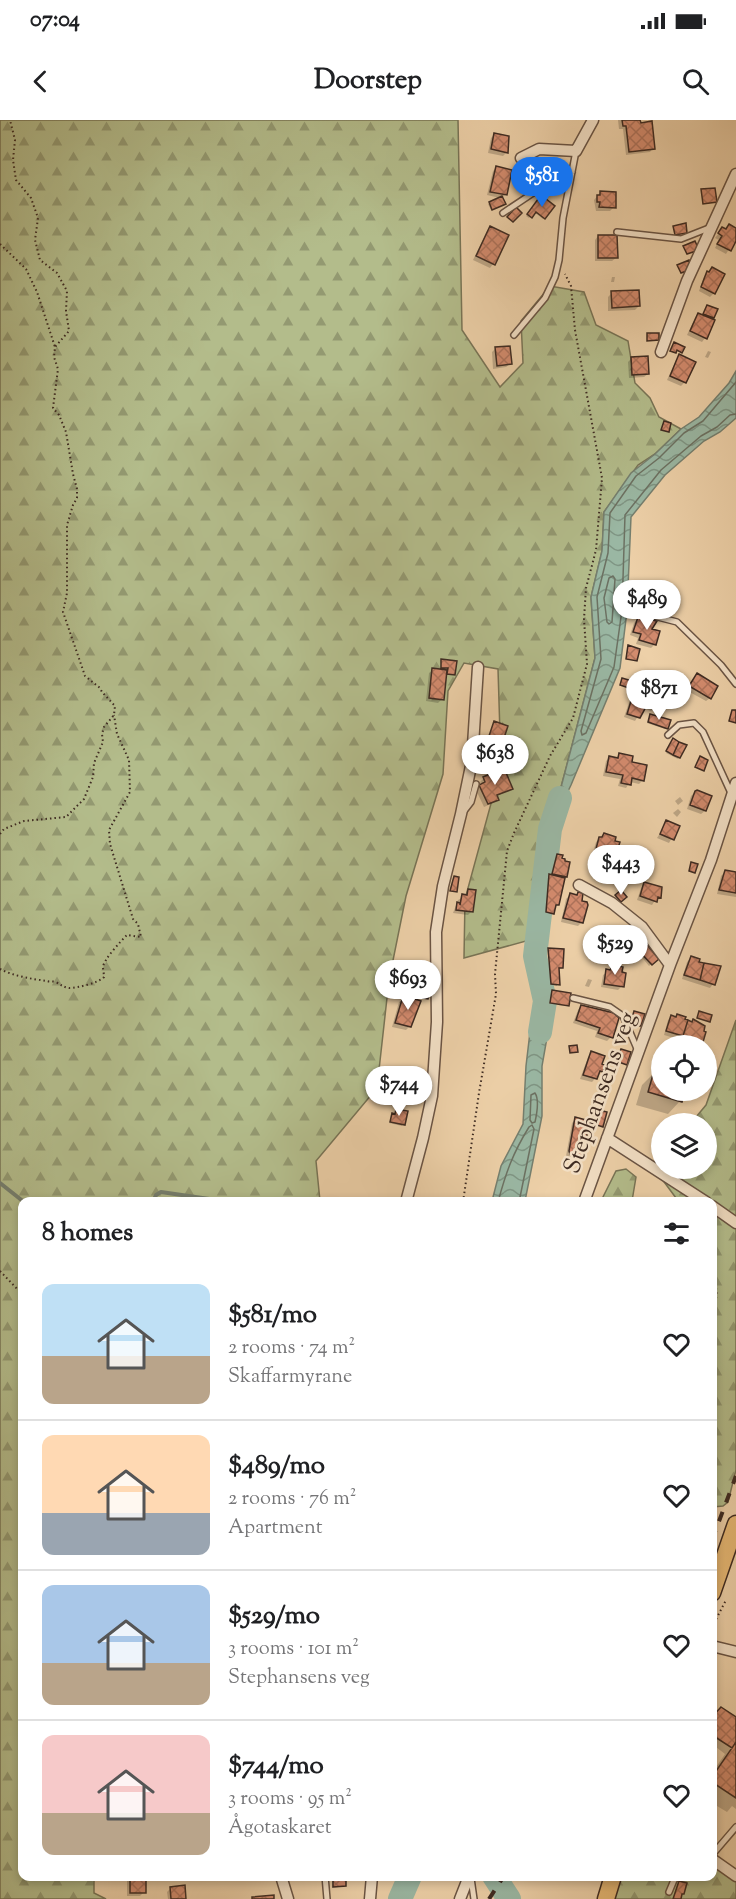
<!DOCTYPE html>
<html lang="en">
<head>
<meta charset="utf-8">
<style>
  body { margin:0; font-family:"Sorts Mill Goudy",serif; background:#f6f6f6; color:#202124; height:100vh; display:flex; flex-direction:column; font-size:22px; white-space:nowrap }
  * { box-sizing:border-box; margin:0 }
  p { font-size:20px; color:#757577 }
  .icon { flex:none; width:33px; height:33px; fill:none; stroke:currentColor; stroke-width:2; stroke-linecap:round; stroke-linejoin:round }
  .map { position:relative; flex:1; overflow:hidden }
  .panel { position:absolute; left:18px; top:1077px; width:699px; height:684px; display:flex; flex-direction:column; background:#fff; border-radius:12px; box-shadow:0 3px 9px #0003 }
  .panel>* { flex:none }
  .buttons { position:absolute; left:651px; top:915px; display:grid; gap:12px }
  .buttons a { display:grid; place-items:center; width:66px; height:66px; border-radius:50%; background:#fff; box-shadow:0 3px 9px #0003; font-size:30px }
  .price { position:absolute; translate:-50% -51px; padding:0 14px; border-radius:21px; background:#fff; color:#222; font-size:20px; line-height:39px; filter:drop-shadow(0 2px 3px #0008) }
  .price::after { content:''; position:absolute; left:50%; top:36px; width:18px; height:14px; margin-left:-9px; background:inherit; clip-path:polygon(0 0,100% 0,50% 100%) }
  .price.selected { background:#1a73e8; color:#fff }
  ul { padding:0; list-style:none }
  li { display:flex; align-items:center; gap:18px; height:150px; padding:0 24px }
  li+li { border-top:2px solid #e0e0e0 }
  li span { display:grid; place-items:center; flex:none; width:168px; height:120px; border-radius:12px; color:#555 }
  li>.icon { margin-inline-start:auto }
  span .icon { width:72px; height:72px; fill:#fffc; stroke-width:1 }
  li b { font-size:26px }
  h2 { display:flex; justify-content:space-between; align-items:center; height:72px; padding:0 24px; font-size:26px }
  .status { display:flex; justify-content:space-between; align-items:center; height:42px; padding:0 30px; background:#fff; direction:ltr }
  .status svg { height:16px; fill:currentColor }
  header { display:flex; justify-content:space-between; align-items:center; height:78px; padding:0 24px; background:#fff; font-size:27px; font-weight:700 }
  .map>svg:first-child { display:block }
  .forest { fill:url(#forest-firs); stroke:#787456; stroke-width:1.5 }
  .water { fill:url(#water-waves); stroke:#757f6f; stroke-width:1.5 }
  .shadow { fill:#0003 }
  .lines { fill:none; stroke-linecap:round; stroke-linejoin:round }
  .shore { stroke:#6c7162; stroke-width:1.5 }
  .stream { stroke:#757f6f; stroke-width:4 }
  .river { stroke:#9ab7a3; stroke-width:24 }
  .building { fill:url(#building-cross-hatch); stroke:#3e2b22; stroke-width:1.5 }
  .service-casing { stroke:#6a5444; stroke-width:8 }
  .minor-casing { stroke:#6a5444; stroke-width:13 }
  .primary-casing { stroke:#3e2b22; stroke-width:19 }
  .path { stroke:#3e2b22; stroke-width:2; stroke-dasharray:1.5 3; stroke-linecap:butt }
  .service { stroke:#f3e0c6; stroke-width:5 }
  .minor { stroke:#f3e0c6; stroke-width:10 }
  .primary { stroke:#e6b874; stroke-width:16 }
  .rail { stroke:#3e2b22; stroke-width:4; stroke-dasharray:10 10; stroke-linecap:butt }
  .labels { text-anchor:middle; dominant-baseline:central; stroke-width:5; stroke-linejoin:round; paint-order:stroke }
  .street-label { font-size:24px; fill:#3e2b22; stroke:#f3e0c6 }
</style>
</head>
<body>
<div class="status"><b>07:04</b><svg viewBox="0 0 49 12"><path d="M0 12V9h3v3zM5 12V6h3v6zM10 12V3h3v9zM15 12V0h3v12zM26 1h20v11H26zM47 4h2v5h-2z"/></svg></div>
<header><svg class="icon" aria-label="back" viewBox="0 0 24 24"><path d="M15 5l-7 7 7 7"/></svg>Doorstep<svg class="icon" aria-label="search" viewBox="0 0 24 24"><circle cx="10" cy="10" r="6"/><path d="M15 15l6 6"/></svg></header>
<div class="map">
<svg width="736" height="1779" viewBox="0 0 736 1779">
  <defs>
    <pattern id="forest-firs" width="22" height="20" patternUnits="userSpaceOnUse" patternTransform="scale(1.5)"><rect width="22" height="20" fill="#b3bc8b"/><path d="M5 1l3.5 6h-7zM16 11l3.5 6h-7z" fill="#939971"/></pattern>
    <pattern id="water-waves" width="16" height="10" patternUnits="userSpaceOnUse" patternTransform="scale(1.5)"><rect width="16" height="10" fill="#9ab7a3"/><path d="M0 5q4-4 8 0t8 0" fill="none" stroke="#7f9584"/></pattern>
    <pattern id="building-cross-hatch" width="8" height="8" patternUnits="userSpaceOnUse" patternTransform="scale(1.5)"><rect width="8" height="8" fill="#d38b6e"/><path d="M0 0l8 8M0 8l8-8" fill="none" stroke="#ad725a"/></pattern>
  </defs>
  <rect width="100%" height="100%" fill="#edd0a8"/>
  <filter id="stains"><feTurbulence type="fractalNoise" baseFrequency=".00333" numOctaves="4"/><feColorMatrix values="0 0 0 0 .2 0 0 0 0 .09 0 0 0 0 .02 0 0 0 .5 -.17"/></filter>
  <radialGradient id="worn" r=".72"><stop offset=".6" stop-color="#630" stop-opacity="0"/><stop offset="1" stop-color="#630" stop-opacity=".3"/></radialGradient>
  <path class="forest" d="M0,0H458L462,210L500,267L523,243L521,201L550,166L584,172L596,205L628,221L635,263L650,278L659,297L681,309L655,334L638,345L604,392L602,431L591,477L595,538L550,709L537,818L464,838L465,779L501,647L498,549L464,543L448,571L443,654L406,776L389,860L377,968L316,1041L320,1081L22,1082V1756L94,1757V1773L106,1779H0Z
    M736,900V1350L728,1382L723,1386L713,1387L712,1082L675,1081L676,1078L653,1047L655,1049L661,1041L662,1048H706V1004L691,1003L706,985Z
    M626,1049L636,1057L632,1081H601L616,1051Z
    M713,1733L722,1742L736,1749V1779H605L606,1757L712,1756Z"/>
  <path class="water" d="M736,251V298L720,312L704,321L665,355L631,397L627,491L620,548L571,665L550,709L595,538L591,477L602,431L604,392L631,353L655,334L681,309L699,297L729,263Z
    M545,881L549,896L548,912L542,946V996L525,1081H492L501,1046L523,1004L526,946L532,895Z"/>
  <path class="shadow" d="M618,0H639L653,28L650,32L626,35L623,9H619Z
    M495,14L507,32L503,36L488,33L491,18Z
    M496,48L506,74L502,78V85L491,90L488,84L500,78L487,75L493,51Z
    M702,70L715,81L702,84Z
    M600,73L614,87L610,91H596L594,80Z
    M541,77L553,86L543,99L534,92L529,98L526,96Z
    M729,106L736,109V118L726,134L715,128L719,120L715,118L722,109L725,110Z
    M490,108L493,144L490,148L473,140L487,111Z
    M598,116L616,138L612,141H595V120Z
    M712,149L714,173L710,177L699,171L704,157Z
    M612,157H615L614,162H611Z
    M612,173L639,186L635,190L608,191V177Z
    M706,188L713,197L705,218L702,222L687,215L695,198L698,194L702,196Z
    M495,229L510,244L506,247L493,249L492,232Z
    M708,231L711,232L708,238L705,237Z
    M680,236L685,262L681,266L667,260L676,240Z
    M632,238L648,254L644,257L629,258L628,242Z
    M638,499L651,510L658,512L654,525L651,528L636,524L638,518L630,515L634,503Z
    M442,541L454,554L445,555L442,579L438,583L426,581L429,553L433,550H440Z
    M697,555L710,578L706,581L686,570Z
    M637,567L655,587L651,591L643,588L635,601L624,597L633,571Z
    M650,595L667,608L665,609L647,603Z
    M671,622L679,637L678,639L666,633Z
    M620,634L643,660L639,664L630,662L626,668L618,666L620,659L603,656L606,641L609,638L615,639Z
    M484,658L511,668L496,677L497,679L493,683L484,687L476,670L482,665L480,662Z
    M695,672L705,691L701,694L687,689L691,676Z
    M680,677L683,681L678,685L675,681Z
    M678,689L681,692L677,697L673,693Z
    M667,702L678,707L669,723L657,718Z
    M600,718L612,743L608,747L597,744V738L592,736L596,722Z
    M556,737L568,743L557,785L554,786L551,795L545,794V778L548,757L551,756Z
    M725,752L736,754V777L717,774L721,756Z
    M645,764L660,773L652,785L637,780L641,768Z
    M469,770L472,791L468,795L453,793L458,780L465,776Z
    M570,775L582,802L578,806L561,802L566,779Z
    M643,823L657,839L649,846L636,830Z
    M549,830L561,847L557,849V866L550,865Z
    M691,838L713,864L710,868L682,859L687,842Z
    M614,843L622,866L618,870L601,867L603,855L609,851Z
    M390,853L401,862H388Z
    M588,859L592,860L589,867L585,866Z
    M553,872L568,885L566,886L550,884Z
    M409,876L410,906L406,910L392,907L399,882Z
    M581,886L611,917L607,921L595,917L597,911L573,903L578,890Z
    M672,897L702,921L698,925L664,915L668,900Z
    M591,933L602,951L592,962L580,959L588,937Z
    M660,945L661,951L658,954L662,970L680,981L668,994L636,985L642,965L654,953H657Z
    M396,949L401,982L397,986L386,984L392,952Z
    M392,995L403,1004L402,1006L389,1003Z
    M576,999L581,1036L577,1040L566,1036L572,1003Z
    M712,1598L736,1599V1689L732,1686L727,1692L712,1683V1653L725,1634L712,1624Z
    M127,1756H144V1772L140,1776H127Z
    M332,1756H345V1766L332,1768Z
    M171,1768L185,1779H168L167,1772Z"/>
  <g class="lines">
    <path class="shore" d="M736,262L703,301L684,313L659,338L636,356L610,393L608,433L597,477L601,539L581,611L582,615L586,613L614,547L622,490L625,395L661,350L701,316L717,307L730,295L736,294
      M613,456L615,459L612,502L609,504L607,502L604,478L609,458Z
      M535,973C539,979 537,993 535,1002L532,1003L530,1000L531,975Z
      M498,1082C506,1052 513,1033 529,1007L532,1005L534,1009L519,1082"/>
    <path class="stream" d="M0,1063L24,1082
      M153,1082L156,1075L161,1072L230,1082"/>
    <path class="river" d="M540,912L545,881L535,836L550,709L560,678
      M494,1756L509,1779
      M400,1779L410,1756"/>
  </g>
  <path class="building" d="M622,0H640L641,3L652,1L655,29L629,32L626,6H623Z
    M494,13L509,16L508,33L491,29Z
    M496,46L512,50L507,75L490,72Z
    M715,68L717,82L703,84L701,69Z
    M600,71L616,72V88L599,87L600,82H597V75H600Z
    M541,75L555,86L545,99L536,92L532,98L527,94Z
    M502,76L506,84L492,90L489,82Z
    M516,87L522,93L513,102L507,97Z
    M686,103L687,113L675,115L673,106Z
    M729,104L736,108V121L731,131L717,124L722,116L718,113L722,107L726,109Z
    M490,106L509,115L495,145L476,136Z
    M598,115H617L618,138H598Z
    M695,121L699,130L687,134L683,126Z
    M689,140L692,149L681,153L677,145Z
    M712,147L725,154L715,174L701,167L707,151L709,152Z
    M639,170L640,186L612,188L611,171Z
    M707,185L718,189L714,198L703,194Z
    M698,193L715,200L707,219L690,211Z
    M647,213H659V220L647,221Z
    M674,222L685,227L682,233L677,230L676,233L670,231Z
    M510,226L512,244L497,246L495,227Z
    M679,234L696,242L686,263L670,256Z
    M648,236L649,254L632,255L631,237Z
    M664,301L671,303L669,312L661,310Z
    M638,497L657,501L652,509L660,511L656,525L639,520L641,514L633,512Z
    M628,525L640,529L637,541L626,539Z
    M441,539L457,541L455,555L447,554L448,548H441Z
    M432,548L447,550L444,580L429,578Z
    M697,553L718,566L711,579L689,566Z
    M622,558L632,561L629,568L620,565Z
    M636,565L661,574L657,588L647,585L640,598L627,594Z
    M732,590H736V603L729,601Z
    M650,594L671,600L668,609L648,602Z
    M494,601L508,606L502,624L488,619Z
    M673,618L679,622L673,635L666,631Z
    M679,622L687,625L680,638L673,635Z
    M619,633L633,636L632,642L647,645L644,661L632,658L631,665L621,663L623,655L606,652L609,636L618,638Z
    M700,636L708,640L704,651L695,647Z
    M504,648L513,669L497,675L499,680L488,684L479,665L485,662L483,657Z
    M697,670L712,676L706,691L690,685L695,671Z
    M666,700L680,706L674,720L660,714Z
    M604,713L616,717L615,721L620,722L613,744L600,740V734L595,733L599,717H602Z
    M557,734L563,735L562,738L565,739V741L570,742L567,757L552,754Z
    M691,742L698,744L695,753L689,751Z
    M725,750L736,752V773L719,770Z
    M549,754L565,758L559,785H556L554,794L546,792Z
    M454,756L459,757L457,772L450,771Z
    M644,762L662,767L661,778L658,777L657,782L640,776Z
    M468,769L476,770L473,792L456,790L457,782L460,783V785L462,774L467,775Z
    M621,770L627,777L621,782L615,775Z
    M578,772L583,773L582,781L587,782L588,785L583,803L563,798L570,773L577,775Z
    M644,821L659,839L652,845L636,828Z
    M548,828L564,829L563,848H559L560,865L551,864Z
    M691,836L700,839L699,842L704,843L700,860L684,855Z
    M614,842L618,843V846L623,847L622,852L626,853L624,867L604,864L606,849L610,850Z
    M704,843L721,846L715,865L700,860Z
    M390,852L403,853L402,864L401,862L389,861Z
    M419,862L426,864L422,878L416,876Z
    M426,864L432,866L428,879L422,878Z
    M552,870L571,873L569,886L550,883Z
    M408,874L416,876L415,879L421,881L411,907L395,903L403,876L408,877Z
    M581,885L614,893L619,898L613,918L598,913L600,908L576,900Z
    M634,891L645,894L641,906H633L632,898Z
    M699,891L712,895L710,902L697,898Z
    M677,894L686,897L685,899L688,900L683,916L666,911L671,895L676,897Z
    M693,899L705,906L704,911L706,912L703,922L683,916L688,900L692,902Z
    M577,925L578,932L570,933L569,926Z
    M621,929L631,932L627,945L616,941Z
    M591,931L605,936L602,944L605,945L603,952L600,951L597,959L583,955Z
    M395,947L411,951L402,983L389,980Z
    M654,951L662,953V970H685L682,982L648,972Z
    M396,989L408,991L405,1005L390,1002L392,993L395,994Z
    M595,989L607,992L603,1007L591,1003Z
    M575,997L590,1001L582,1037L570,1034L569,1031Z
    M721,1587L736,1597V1622L732,1628L712,1615V1597Z
    M736,1622V1678L712,1662V1657Z
    M130,1756H146V1773H130Z
    M333,1756H346V1766L333,1767Z
    M679,1761L687,1763L684,1774H682L681,1779H673Z
    M185,1765L186,1779H171L170,1767Z
    M274,1775V1779H252V1777Z"/>
  <g class="lines">
    <g class="service-casing">
      <path id="service" d="M503,93L548,63L572,52
        M617,112L681,119L709,108
        M514,215L545,178L555,157L559,140L563,98L576,31
        M650,495L677,502L721,545L736,564
        M668,615L679,605L694,603L703,612L731,673
        M464,691L471,682L476,664
        M406,872L418,854L436,844
        M573,878L610,887L623,896L638,931
        M712,1735L736,1707
        M325,1756L327,1779
        M471,1758L474,1779
        M669,1772L674,1760L679,1756"/>
    </g>
    <g class="minor-casing">
      <path id="minor" d="M521,38L539,29L576,31L593,0
        M661,232L687,161L736,54
        M579,765L612,783L642,807L670,845
        M607,1018L706,1082
        M406,1082L423,1018L432,976L437,902L436,812L443,766L461,694L472,641L478,547
        M584,1082L670,845L711,740L736,663
        M712,1086L736,1103
        M712,1526L736,1532
        M712,1739L736,1756
        M281,1756L288,1779
        M370,1779L372,1756
        M460,1779L469,1756"/>
    </g>
    <g class="primary-casing">
      <path id="primary" d="M712,1473L736,1404
        M606,1779L613,1756"/>
    </g>
    <path class="path" d="M0,124L26,149L37,172L55,227
      M0,714L4,709L24,701L66,697L84,679L93,657L94,643L103,622L102,614L104,607L114,595L115,586L102,572L100,568L85,556L63,492L67,473V405L73,385L77,378V369L73,354L66,312L59,295L53,288L58,249L54,237L55,227L69,211L66,191L67,171L57,153L40,140L35,120L38,98L31,78L16,60L13,40L15,20L10,0
      M0,849C13,856 32,859 47,861C50,862 53,861 56,862C61,865 63,867 69,868C77,868 99,863 104,857C104,854 103,850 103,847C104,839 121,821 127,815L141,817L138,804L133,799L110,724L109,710L130,672L129,640L117,614L114,595
      M463,1082L479,973L496,874L495,854L507,731L514,713L550,636L573,598L587,544L584,499L586,468L596,430L602,358L575,210L571,166L565,154
      M0,1151L22,1174
      M712,1155C717,1168 719,1176 712,1189
      M712,1507L726,1480"/>
    <use href="#service" class="service"/>
    <use href="#minor" class="minor"/>
    <use href="#primary" class="primary"/>
    <path class="rail" d="M712,1420L736,1356
      M489,1779L504,1756"/>
  </g>
  <g class="labels">
    <g class="street-label">
      <text transform="translate(601 973) rotate(-70)">Stephansens veg</text>
    </g>
  </g>
  <rect width="100%" height="100%" filter="url(#stains)"/>
  <rect width="100%" height="100%" fill="url(#worn)"/>
</svg>
<div class="buttons">
<a><svg class="icon" aria-label="locate" viewBox="0 0 24 24"><circle cx="12" cy="12" r="6"/><path d="M12 2v4M12 18v4M2 12h4M18 12h4"/></svg></a>
<a><svg class="icon" aria-label="layers" viewBox="0 0 24 24"><path d="M12 4l9 5-9 5-9-5zM3 14l9 5 9-5"/></svg></a>
</div>
<b class="price selected" style="left:542px;top:88px">$581</b>
<b class="price" style="left:647px;top:511px">$489</b>
<b class="price" style="left:659px;top:601px">$871</b>
<b class="price" style="left:495px;top:666px">$638</b>
<b class="price" style="left:621px;top:776px">$443</b>
<b class="price" style="left:615px;top:856px">$529</b>
<b class="price" style="left:408px;top:891px">$693</b>
<b class="price" style="left:399px;top:997px">$744</b>
<section class="panel">
<h2>8 homes<svg class="icon" aria-label="filters" viewBox="0 0 24 24"><path d="M4 7h16M4 17h16"/><circle cx="9" cy="7" r="2"/><circle cx="15" cy="17" r="2"/></svg></h2>
<ul>
<li><span style="background:linear-gradient(#bfe0f5 60%,#b9a48a 0)"><svg class="icon" aria-label="home" viewBox="0 0 24 24"><path d="M3 11l9-7 9 7M6 9v11h12V9"/></svg></span><div><b>$581/mo</b><p>2 rooms · 74 m²</p><p>Skaffarmyrane</p></div><svg class="icon" aria-label="heart" viewBox="0 0 24 24"><path d="M12 20l-8-8c-3-5 5-10 8-4 3-6 11-1 8 4z"/></svg></li>
<li><span style="background:linear-gradient(#ffd9b3 65%,#9aa5b1 0)"><svg class="icon" aria-label="home" viewBox="0 0 24 24"><path d="M3 11l9-7 9 7M6 9v11h12V9"/></svg></span><div><b>$489/mo</b><p>2 rooms · 76 m²</p><p>Apartment</p></div><svg class="icon" aria-label="heart" viewBox="0 0 24 24"><path d="M12 20l-8-8c-3-5 5-10 8-4 3-6 11-1 8 4z"/></svg></li>
<li><span style="background:linear-gradient(#a9c7e8 65%,#b9a48a 0)"><svg class="icon" aria-label="home" viewBox="0 0 24 24"><path d="M3 11l9-7 9 7M6 9v11h12V9"/></svg></span><div><b>$529/mo</b><p>3 rooms · 101 m²</p><p>Stephansens veg</p></div><svg class="icon" aria-label="heart" viewBox="0 0 24 24"><path d="M12 20l-8-8c-3-5 5-10 8-4 3-6 11-1 8 4z"/></svg></li>
<li><span style="background:linear-gradient(#f6c9c9 65%,#b9a48a 0)"><svg class="icon" aria-label="home" viewBox="0 0 24 24"><path d="M3 11l9-7 9 7M6 9v11h12V9"/></svg></span><div><b>$744/mo</b><p>3 rooms · 95 m²</p><p>Ågotaskaret</p></div><svg class="icon" aria-label="heart" viewBox="0 0 24 24"><path d="M12 20l-8-8c-3-5 5-10 8-4 3-6 11-1 8 4z"/></svg></li>
</ul>
</section>
</div>
</body>
</html>
